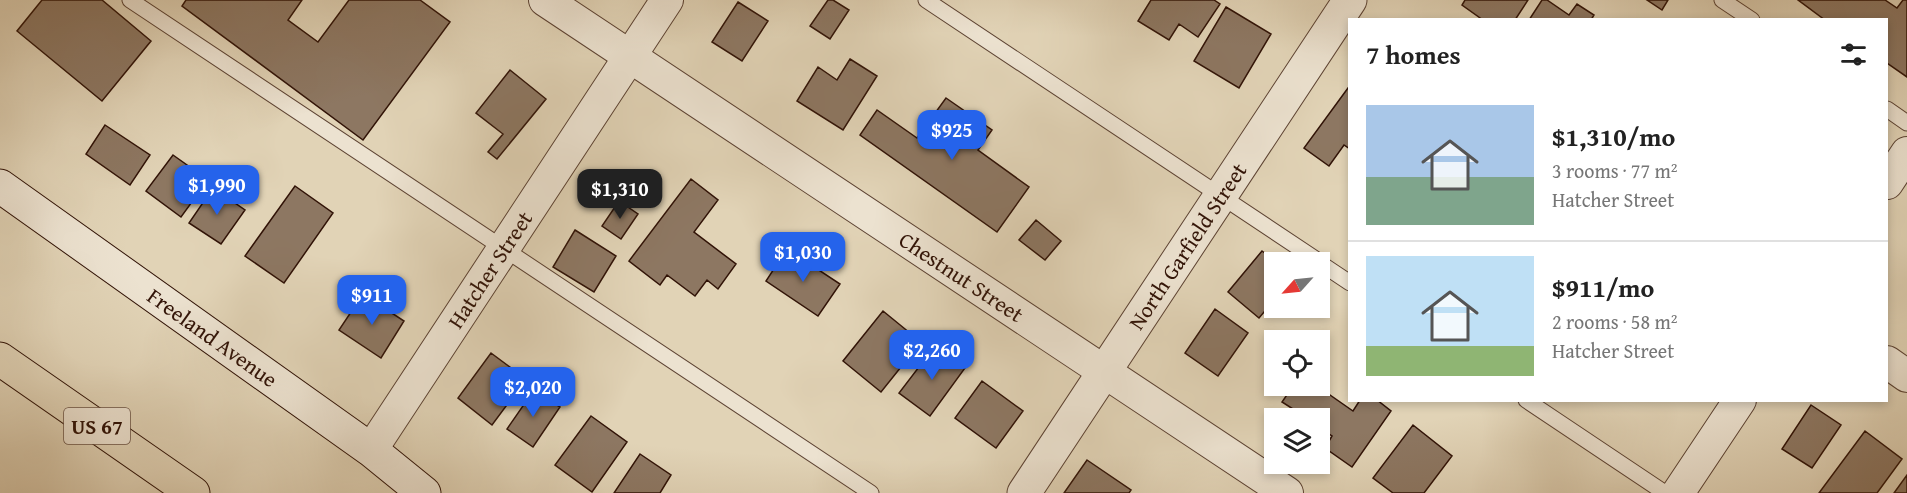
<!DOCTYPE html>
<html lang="en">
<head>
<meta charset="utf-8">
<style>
  body { margin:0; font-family:"Gentium Book Plus",serif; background:#f6f6f6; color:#222; height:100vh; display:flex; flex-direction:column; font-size:22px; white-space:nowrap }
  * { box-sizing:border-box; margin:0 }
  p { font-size:20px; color:#767676 }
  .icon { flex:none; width:33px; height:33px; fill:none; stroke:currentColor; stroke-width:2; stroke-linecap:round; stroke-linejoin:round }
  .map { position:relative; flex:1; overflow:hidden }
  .side { position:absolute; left:1348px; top:18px; width:540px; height:384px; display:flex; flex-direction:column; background:#fff; border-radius:0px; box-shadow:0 3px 9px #0003 }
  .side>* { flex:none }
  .needle { width:39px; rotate:243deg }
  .buttons { position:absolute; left:1264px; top:252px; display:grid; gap:12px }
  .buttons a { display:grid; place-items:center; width:66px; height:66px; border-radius:0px; background:#fff; box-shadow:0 3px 9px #0003; font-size:30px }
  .price { position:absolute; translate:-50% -51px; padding:0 14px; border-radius:12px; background:#2563eb; color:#fff; font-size:20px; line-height:39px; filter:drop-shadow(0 2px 3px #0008) }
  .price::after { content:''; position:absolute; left:50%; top:36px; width:18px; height:14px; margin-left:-9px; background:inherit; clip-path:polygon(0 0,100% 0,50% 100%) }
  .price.current { background:#222; color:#fff }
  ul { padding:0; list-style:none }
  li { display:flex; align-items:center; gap:18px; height:150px; padding:0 18px }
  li+li { border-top:2px solid #e0e0e0 }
  li span { display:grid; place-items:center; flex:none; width:168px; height:120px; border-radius:0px; color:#555 }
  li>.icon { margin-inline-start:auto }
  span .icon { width:72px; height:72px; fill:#fffc; stroke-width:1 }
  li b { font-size:26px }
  h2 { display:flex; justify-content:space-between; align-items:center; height:72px; padding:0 18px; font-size:26px }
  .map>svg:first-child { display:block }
  .building { fill:#8d7762; stroke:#311307; stroke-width:1.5 }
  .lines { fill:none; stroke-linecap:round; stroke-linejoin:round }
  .service-casing { stroke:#5d4333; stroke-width:17 }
  .minor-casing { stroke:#5d4333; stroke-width:34 }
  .tertiary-casing { stroke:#5d4333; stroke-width:35 }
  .secondary-casing { stroke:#311307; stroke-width:35 }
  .motorway-casing { stroke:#311307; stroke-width:35 }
  .service { stroke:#ece2d0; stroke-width:15 }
  .minor { stroke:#ece2d0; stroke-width:32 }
  .tertiary { stroke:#ece2d0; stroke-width:33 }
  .secondary { stroke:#ece2d0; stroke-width:33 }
  .motorway { stroke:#e1d3b6; stroke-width:33 }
  .labels { text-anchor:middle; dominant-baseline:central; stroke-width:4.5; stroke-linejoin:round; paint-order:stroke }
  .shield { fill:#ece2d0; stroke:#695143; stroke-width:1.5 }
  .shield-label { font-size:21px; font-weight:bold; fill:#311307 }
  .street-label { font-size:22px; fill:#311307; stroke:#ece2d0 }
</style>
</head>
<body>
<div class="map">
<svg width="1907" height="493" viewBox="0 0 1907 493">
  <rect width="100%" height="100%" fill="#e1d3b6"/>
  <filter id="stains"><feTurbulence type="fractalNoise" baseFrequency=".00333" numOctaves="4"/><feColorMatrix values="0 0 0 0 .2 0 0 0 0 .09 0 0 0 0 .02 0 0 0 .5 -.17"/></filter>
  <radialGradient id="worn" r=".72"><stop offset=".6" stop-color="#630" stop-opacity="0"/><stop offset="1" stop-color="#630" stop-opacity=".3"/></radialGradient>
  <path class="building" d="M42,0H102L151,41L102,101L17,31Z
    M186,0H302L288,20L318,42L349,0H420L450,22L363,140L182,6Z
    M828,0H833L849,10L830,39L810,26Z
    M1151,0H1214L1220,4L1198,37L1179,24L1169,40L1138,21Z
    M1465,0H1528L1515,20H1483L1462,5Z
    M1542,0H1547L1569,15L1577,4L1594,15L1591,20H1529Z
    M1647,0H1668L1662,10Z
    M1798,0H1885L1897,8L1903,0H1907V77L1887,63V20H1825Z
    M738,2L768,21L742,61L712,42Z
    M1226,7L1271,34L1239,88L1194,61Z
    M850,59L877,76L843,130L797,101L818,67L837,80Z
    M510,70L546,99L497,159L488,152L503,134L476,113Z
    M1348,88L1350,89V149L1344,145L1329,166L1304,148Z
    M946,98L992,130L978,150L1029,187L997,232L860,135L877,110L917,138Z
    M105,125L150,155L130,185L86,154Z
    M173,155L208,180L181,217L146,191Z
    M691,179L718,200L694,232L736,264L718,289L707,280L695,296L667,275L660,285L629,261Z
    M295,186L333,213L284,283L245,256Z
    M213,188L245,210L221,244L189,223Z
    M619,201L638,214L621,239L602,226Z
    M1036,220L1061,241L1045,260L1019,240Z
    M575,230L616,256L594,292L553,267Z
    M787,249L840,284L818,316L766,281Z
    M1262,251L1277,262H1275V299L1259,318L1228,292Z
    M363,294L404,321L381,358L339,330Z
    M1215,309L1248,333L1218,376L1185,353Z
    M883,311L921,342L881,392L843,361Z
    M935,346L965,368L930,416L899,393Z
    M491,353L526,379L492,425L458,398Z
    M982,381L1023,411L996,448L955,418Z
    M1293,386H1317L1353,411L1360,400H1377L1391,411L1352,467L1325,448L1332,436L1320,428V418H1307L1282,402Z
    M534,390L560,407L533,447L507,429Z
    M1811,405L1841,425L1812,468L1782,449Z
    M591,416L627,442L592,492L555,465Z
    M1413,425L1452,456L1424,493H1393L1373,478Z
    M1865,431L1902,459L1877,493H1819Z
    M640,454L671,475L660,493H614Z
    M1087,460L1131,490L1129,493H1064Z
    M1907,475V493H1894Z"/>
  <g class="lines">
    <g class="service-casing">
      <path id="service" d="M130,0L871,493
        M926,0L1320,262
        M1722,0L1752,20
        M1887,109L1907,123
        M1320,263L1350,283
        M1526,400L1665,493"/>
    </g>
    <g class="minor-casing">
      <g id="minor">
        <path id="s1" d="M545,0L1287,493"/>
        <path d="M1887,183L1907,153"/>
        <path d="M1887,362L1907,376"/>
        <path id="s2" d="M371,450L667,0"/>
        <path d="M1678,493L1740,400"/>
      </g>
    </g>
    <g class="tertiary-casing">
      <g id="tertiary">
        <path id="s3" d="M1024,493L1350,0"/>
      </g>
    </g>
    <g class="secondary-casing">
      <g id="secondary">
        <path id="s4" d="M0,186L371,450L424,493"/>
      </g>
    </g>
    <g class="motorway-casing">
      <path id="motorway" d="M0,359L193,493"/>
    </g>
    <use href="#service" class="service"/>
    <use href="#minor" class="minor"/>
    <use href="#tertiary" class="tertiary"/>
    <use href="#secondary" class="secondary"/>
    <use href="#motorway" class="motorway"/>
  </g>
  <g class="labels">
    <rect class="shield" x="64" y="408" width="66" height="36" rx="4.5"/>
    <g class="shield-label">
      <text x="97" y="426">US 67</text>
    </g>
    <g class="street-label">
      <text stroke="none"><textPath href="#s3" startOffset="296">North Garfield Street</textPath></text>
      <text stroke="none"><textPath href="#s2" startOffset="216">Hatcher Street</textPath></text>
      <text stroke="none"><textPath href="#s1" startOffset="500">Chestnut Street</textPath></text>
      <text stroke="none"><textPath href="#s4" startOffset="261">Freeland Avenue</textPath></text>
    </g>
  </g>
  <rect width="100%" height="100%" filter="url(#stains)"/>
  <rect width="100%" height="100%" fill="url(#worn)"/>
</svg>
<div class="buttons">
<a><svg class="needle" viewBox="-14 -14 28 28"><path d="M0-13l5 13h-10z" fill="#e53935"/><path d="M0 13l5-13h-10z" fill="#767676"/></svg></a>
<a><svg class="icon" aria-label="locate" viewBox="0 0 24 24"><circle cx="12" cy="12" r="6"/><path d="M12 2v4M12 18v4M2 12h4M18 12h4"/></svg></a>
<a><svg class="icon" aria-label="layers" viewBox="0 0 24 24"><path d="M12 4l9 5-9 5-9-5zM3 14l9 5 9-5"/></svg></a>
</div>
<b class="price" style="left:952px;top:161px">$925</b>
<b class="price" style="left:217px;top:216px">$1,990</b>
<b class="price current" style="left:620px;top:220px">$1,310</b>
<b class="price" style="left:803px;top:283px">$1,030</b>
<b class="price" style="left:372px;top:326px">$911</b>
<b class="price" style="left:932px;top:381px">$2,260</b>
<b class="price" style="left:533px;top:418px">$2,020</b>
<section class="side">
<h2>7 homes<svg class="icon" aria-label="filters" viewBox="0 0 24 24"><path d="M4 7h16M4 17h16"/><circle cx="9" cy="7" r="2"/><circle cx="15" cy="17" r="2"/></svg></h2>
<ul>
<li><span style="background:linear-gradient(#a9c7e8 60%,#7fa58c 0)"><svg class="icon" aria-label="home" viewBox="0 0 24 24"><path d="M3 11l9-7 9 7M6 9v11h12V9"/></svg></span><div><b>$1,310/mo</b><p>3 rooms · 77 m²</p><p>Hatcher Street</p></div></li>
<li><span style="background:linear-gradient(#bfe0f5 75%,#8fb573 0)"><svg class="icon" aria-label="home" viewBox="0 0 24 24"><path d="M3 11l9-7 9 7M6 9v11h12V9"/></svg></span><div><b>$911/mo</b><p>2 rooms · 58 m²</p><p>Hatcher Street</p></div></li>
</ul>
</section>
</div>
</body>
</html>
